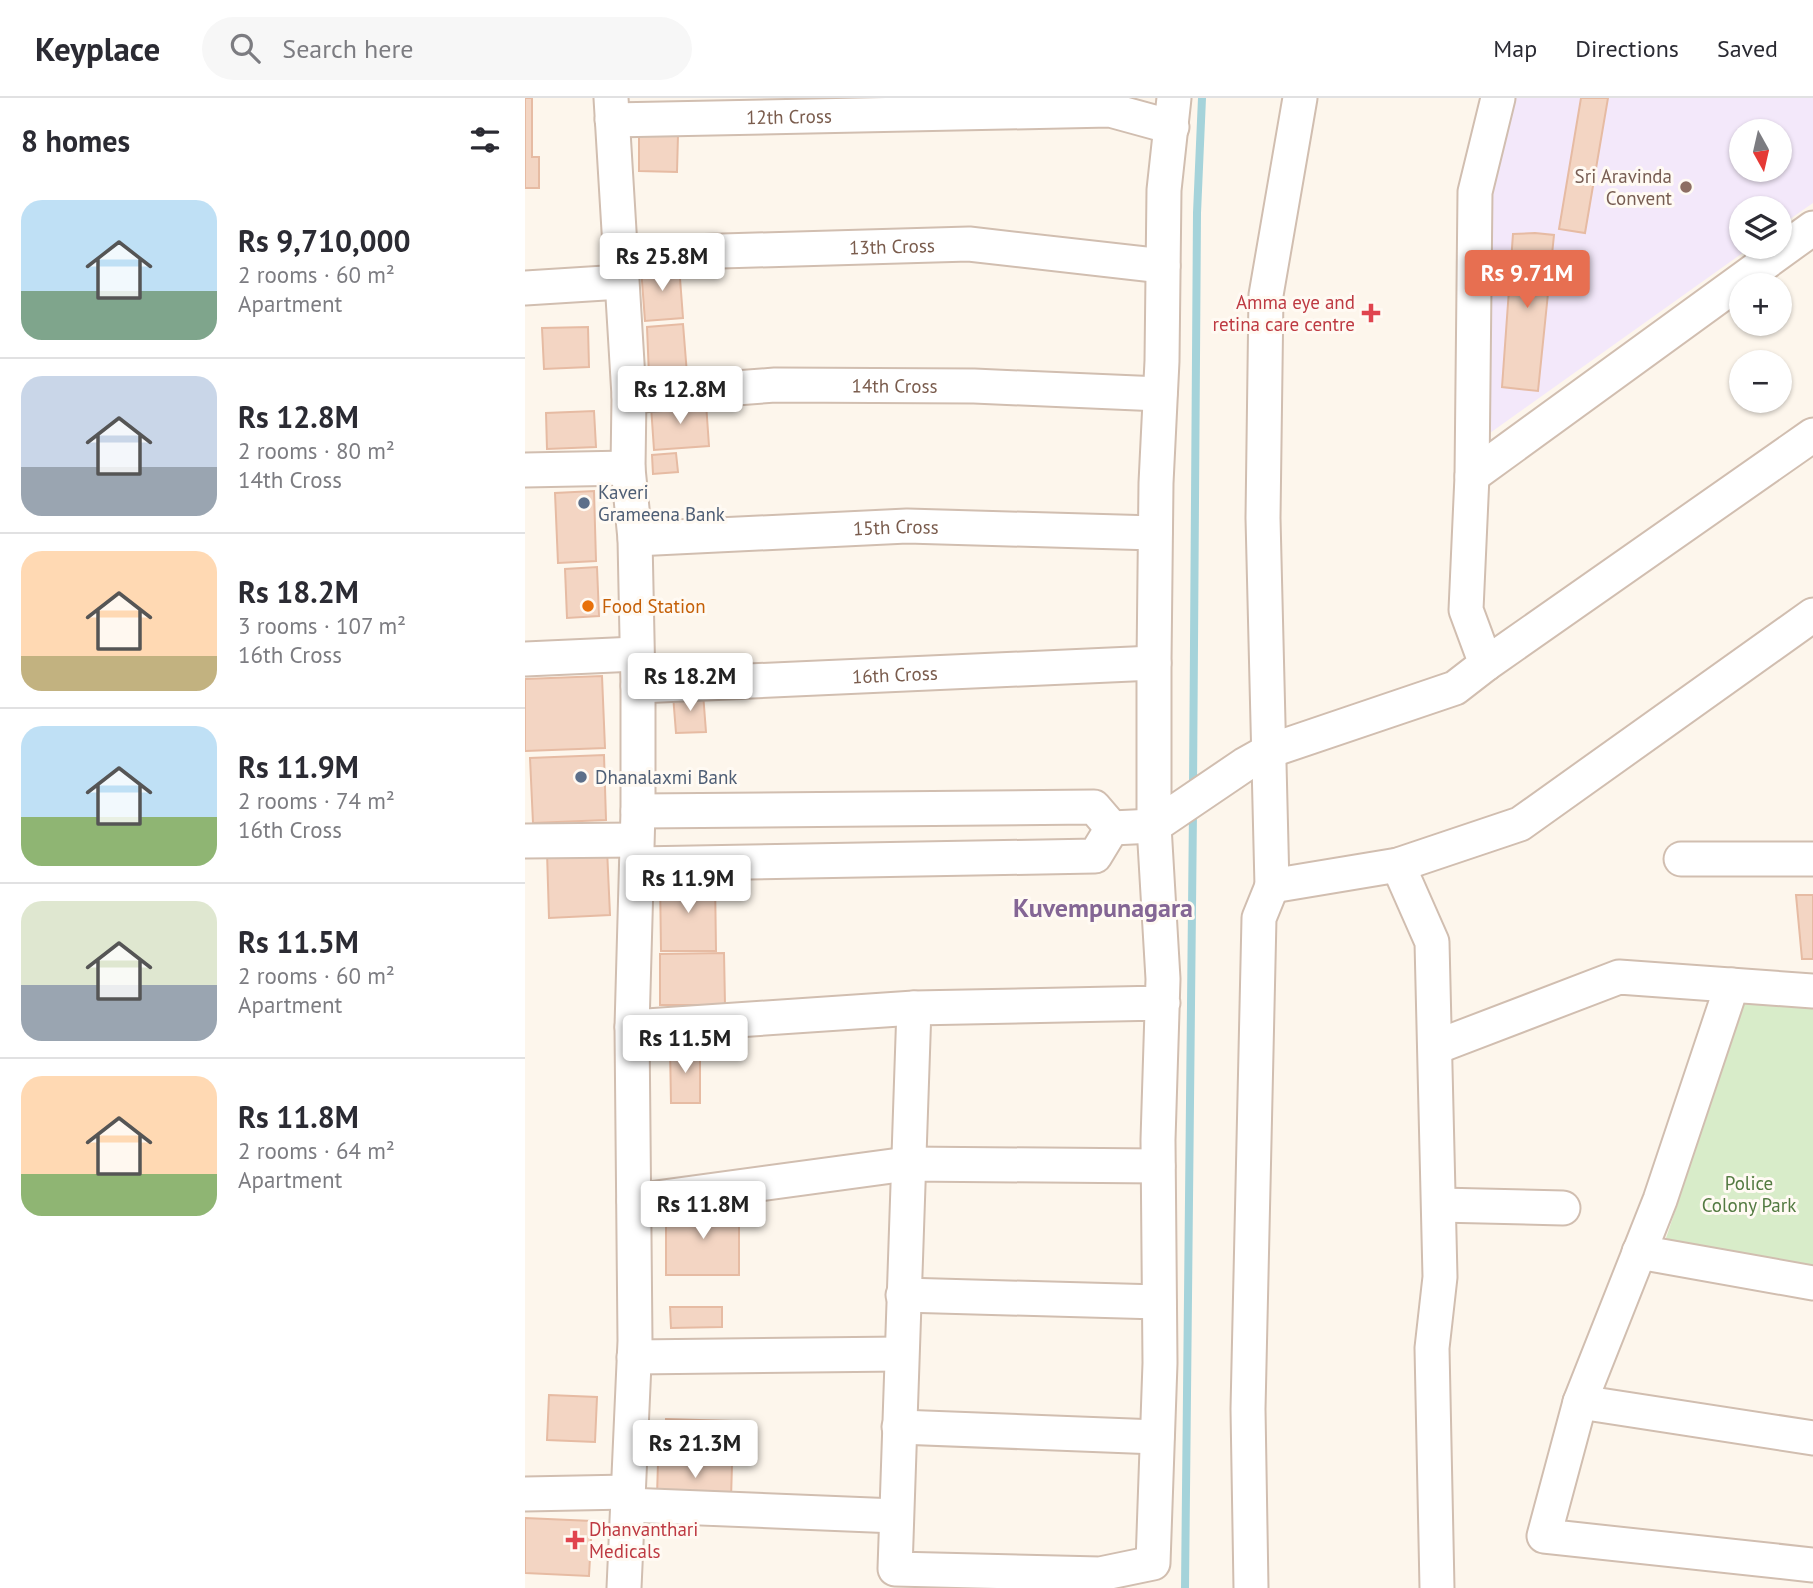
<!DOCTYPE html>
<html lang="en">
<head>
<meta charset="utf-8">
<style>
  body { margin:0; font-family:"PT Sans",sans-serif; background:#f7f7f7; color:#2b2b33; height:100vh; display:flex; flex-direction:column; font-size:26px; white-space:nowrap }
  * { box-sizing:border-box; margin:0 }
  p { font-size:23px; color:#7c7c81 }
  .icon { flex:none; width:38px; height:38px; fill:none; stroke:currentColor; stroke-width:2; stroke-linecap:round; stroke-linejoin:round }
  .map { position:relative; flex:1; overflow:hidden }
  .panel { display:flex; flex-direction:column; background:#fff; width:525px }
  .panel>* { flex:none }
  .needle { width:46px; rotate:172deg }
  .fabs { position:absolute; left:1204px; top:21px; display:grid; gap:14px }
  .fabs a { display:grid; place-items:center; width:63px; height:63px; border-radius:50%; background:#fff; box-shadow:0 2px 5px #0004; font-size:35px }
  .price { position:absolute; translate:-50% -60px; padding:0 16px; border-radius:7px; background:#fff; color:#222; font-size:23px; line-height:46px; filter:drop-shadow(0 2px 4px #0008) }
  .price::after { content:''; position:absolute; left:50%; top:42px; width:21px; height:16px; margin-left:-10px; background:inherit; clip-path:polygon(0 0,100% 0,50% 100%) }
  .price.on { background:#e76f51; color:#fff }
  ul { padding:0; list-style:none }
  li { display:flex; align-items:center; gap:21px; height:175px; padding:0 21px }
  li+li { border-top:2px solid #e1e1e2 }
  li span { display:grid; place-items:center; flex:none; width:196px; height:140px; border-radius:21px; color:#555 }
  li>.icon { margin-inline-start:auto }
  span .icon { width:84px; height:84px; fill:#fffc; stroke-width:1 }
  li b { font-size:30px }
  h2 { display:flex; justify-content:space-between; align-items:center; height:84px; padding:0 21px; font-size:30px }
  header { display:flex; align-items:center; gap:42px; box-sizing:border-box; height:98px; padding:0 35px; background:#fff; border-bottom:2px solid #e1e1e2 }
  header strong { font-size:33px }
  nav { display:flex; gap:38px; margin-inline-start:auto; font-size:24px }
  .search { width:490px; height:63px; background:#f7f7f7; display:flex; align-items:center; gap:18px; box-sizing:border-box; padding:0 24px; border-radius:38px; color:#7c7c81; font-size:26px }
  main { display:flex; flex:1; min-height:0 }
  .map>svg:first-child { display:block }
  .education { fill:#f3e8fa; fill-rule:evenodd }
  .green { fill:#d8ecc9 }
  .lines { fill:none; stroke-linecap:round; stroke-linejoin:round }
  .stream { stroke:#a5d3da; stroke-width:8 }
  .building { fill:#f3d5c3; stroke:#e6bba3; stroke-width:2 }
  .minor-casing { stroke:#d1beb0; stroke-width:37 }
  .minor { stroke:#fff; stroke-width:33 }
  .education-dot { fill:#8d6e63; stroke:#fffaf3; stroke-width:2.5 }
  .health-dot { fill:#e0444e; stroke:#fffaf3; stroke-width:2.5 }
  .service-dot { fill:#5c6f8a; stroke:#fffaf3; stroke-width:2.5 }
  .food-dot { fill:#e8710a; stroke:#fffaf3; stroke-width:2.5 }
  .labels { text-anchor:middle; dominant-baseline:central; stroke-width:6; stroke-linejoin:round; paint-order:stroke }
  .street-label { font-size:19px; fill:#7a5c4d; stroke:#fffaf3 }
  .education-label { font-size:19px; fill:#785e54; stroke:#fffaf3; text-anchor:end }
  .health-label { font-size:19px; fill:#be3a42; stroke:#fffaf3; text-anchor:end }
  .service-label { font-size:19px; fill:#4e5e75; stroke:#fffaf3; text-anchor:start }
  .food-label { font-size:19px; fill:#c56008; stroke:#fffaf3; text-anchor:start }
  .park-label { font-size:19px; fill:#537a41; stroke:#fffaf3 }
  .district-label { font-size:26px; font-weight:bold; fill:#846695; stroke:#fffaf3 }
</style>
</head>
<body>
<header>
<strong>Keyplace</strong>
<div class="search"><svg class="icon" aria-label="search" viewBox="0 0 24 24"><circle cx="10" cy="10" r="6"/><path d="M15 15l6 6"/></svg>Search here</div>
<nav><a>Map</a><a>Directions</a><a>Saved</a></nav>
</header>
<main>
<section class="panel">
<h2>8 homes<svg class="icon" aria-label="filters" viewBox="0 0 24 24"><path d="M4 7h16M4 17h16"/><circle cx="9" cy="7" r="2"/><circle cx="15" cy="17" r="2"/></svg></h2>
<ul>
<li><span style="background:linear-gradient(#bfe0f5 65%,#7fa58c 0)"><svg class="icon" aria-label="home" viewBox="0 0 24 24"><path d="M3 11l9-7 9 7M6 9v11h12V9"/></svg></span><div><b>Rs 9,710,000</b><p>2 rooms · 60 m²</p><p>Apartment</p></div></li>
<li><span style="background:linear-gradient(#c9d6e8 65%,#9aa5b1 0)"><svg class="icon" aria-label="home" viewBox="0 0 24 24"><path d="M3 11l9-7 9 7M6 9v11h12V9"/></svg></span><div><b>Rs 12.8M</b><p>2 rooms · 80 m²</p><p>14th Cross</p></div></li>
<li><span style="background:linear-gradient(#ffd9b3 75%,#c2b280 0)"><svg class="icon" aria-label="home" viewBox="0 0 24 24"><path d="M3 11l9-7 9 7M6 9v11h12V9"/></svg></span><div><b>Rs 18.2M</b><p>3 rooms · 107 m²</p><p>16th Cross</p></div></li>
<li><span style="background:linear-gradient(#bfe0f5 65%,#8fb573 0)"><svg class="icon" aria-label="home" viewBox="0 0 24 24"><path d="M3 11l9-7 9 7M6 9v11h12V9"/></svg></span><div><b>Rs 11.9M</b><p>2 rooms · 74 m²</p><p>16th Cross</p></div></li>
<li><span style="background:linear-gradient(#dfe7d0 60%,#9aa5b1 0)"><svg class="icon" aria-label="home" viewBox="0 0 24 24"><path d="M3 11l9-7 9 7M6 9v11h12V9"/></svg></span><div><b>Rs 11.5M</b><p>2 rooms · 60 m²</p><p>Apartment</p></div></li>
<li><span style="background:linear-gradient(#ffd9b3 70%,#8fb573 0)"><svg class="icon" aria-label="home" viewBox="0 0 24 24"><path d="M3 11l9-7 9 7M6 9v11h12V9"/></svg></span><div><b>Rs 11.8M</b><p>2 rooms · 64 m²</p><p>Apartment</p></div></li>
</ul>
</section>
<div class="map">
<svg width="1288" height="1490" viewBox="0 0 1288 1490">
  <rect width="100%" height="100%" fill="#fdf6ec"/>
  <path class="education" d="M989,0H1288V105L1255,128V110H1216V149H1226L965,335V95ZM1216,33H1255V72H1216Z"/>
  <path class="green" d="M1222,898L1288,907V1170L1138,1149Z"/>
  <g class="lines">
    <path class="stream" d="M668,690L672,115L677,0
      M660,1490L668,713"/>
  </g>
  <path class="building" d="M0,0H7V59H14V90H0Z
    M1056,0H1083L1060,135L1034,131Z
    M114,36L153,37L152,74L114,73Z
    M1010,135L1029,137L1013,293L977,289L988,136Z
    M154,167L158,220L120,223L116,170Z
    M158,226L162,276L124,278L122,229Z
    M63,229L64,269L19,271L17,230Z
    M181,305L184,348L129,352L126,308Z
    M69,313L71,349L22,351L21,315Z
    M151,355L153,374L128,376L127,357Z
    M69,393L71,463L33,465L30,395Z
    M72,469L74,518L42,520L40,471Z
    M77,578L80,650L0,653V581Z
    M178,595L181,634L151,635L148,597Z
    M79,657L81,722L8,725L5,660Z
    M82,751L85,817L24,820L22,754Z
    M190,780L191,853H136L135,781Z
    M1271,797H1288V861H1277Z
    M199,855L200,907H135V856Z
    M145,949H175V1005H146Z
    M141,1109H214V1177H141Z
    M145,1209H197V1229L146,1230Z
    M24,1297L72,1299L70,1344L22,1342Z
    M141,1321L207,1323L205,1361L139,1358Z
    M133,1364L207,1366L206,1401L132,1398Z
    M0,1420L67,1423L64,1478L0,1475Z"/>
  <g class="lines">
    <g class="minor-casing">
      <g id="minor">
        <path d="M86,0L104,298L103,370L110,441L113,588V713L107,929L110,1243L99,1490"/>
        <path d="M775,0L741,197L738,420L747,788L873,767L995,726L1288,517"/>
        <path id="s1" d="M87,22L585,12L647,29"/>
        <path id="s2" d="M94,156L444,146L638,168"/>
        <path d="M0,190L96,184"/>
        <path id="s3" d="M104,298L250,287L449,288L635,296"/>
        <path d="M0,372L103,370"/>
        <path d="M947,378L1288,130"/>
        <path id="s4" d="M110,441L382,428L630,435"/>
        <path d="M0,561L111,556"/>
        <path d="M961,566L1288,337"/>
        <path id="s5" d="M113,588L629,565"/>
        <path d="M113,713L569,709L587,730"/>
        <path d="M587,730L629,728L719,667L744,653L930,590L961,566L941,512L947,378L950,94L973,0"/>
        <path d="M0,743L111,742"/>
        <path d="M1156,761H1288"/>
        <path d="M112,766L570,758L587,730"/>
        <path d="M873,767L907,844L915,1179L907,1250L912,1490"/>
        <path d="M1207,887L1135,1102L1055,1304L1019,1438L1288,1467"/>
        <path d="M638,905L389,910L370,1471L575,1476L628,1465L635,1265L633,1042L638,881L629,728V565L631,385L637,263L639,92L649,0"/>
        <path d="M107,929L389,910"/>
        <path d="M911,949L1094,879L1288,893"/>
        <path d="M109,1103L382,1066L633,1068"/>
        <path d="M914,1107L1038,1110"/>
        <path d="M1114,1154L1288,1185"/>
        <path d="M378,1197L634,1204"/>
        <path d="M109,1259L376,1256"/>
        <path d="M1055,1304L1288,1340"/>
        <path d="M374,1329L632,1339"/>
        <path d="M0,1396L103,1394"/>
        <path d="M102,1407L371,1418"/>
        <path d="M726,1490L723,1311L734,820L747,788"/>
      </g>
    </g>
    <use href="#minor" class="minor"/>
  </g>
  <circle class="education-dot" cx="1161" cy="89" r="7"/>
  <g class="health-dot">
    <path d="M842.5 204.5h7v7h7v7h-7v7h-7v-7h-7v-7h7z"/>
    <path d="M46.5 1431.5h7v7h7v7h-7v7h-7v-7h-7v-7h7z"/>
  </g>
  <g class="service-dot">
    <circle cx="59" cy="405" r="7"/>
    <circle cx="56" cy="679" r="7"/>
  </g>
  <circle class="food-dot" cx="63" cy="508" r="7"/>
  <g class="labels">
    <g class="street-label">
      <text stroke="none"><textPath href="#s1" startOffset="177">12th Cross</textPath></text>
      <text stroke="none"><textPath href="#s2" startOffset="273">13th Cross</textPath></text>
      <text stroke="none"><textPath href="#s3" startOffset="266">14th Cross</textPath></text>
      <text stroke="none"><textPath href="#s4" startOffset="261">15th Cross</textPath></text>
      <text stroke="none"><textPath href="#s5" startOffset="257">16th Cross</textPath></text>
    </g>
    <g class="education-label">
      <text x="1147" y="78">Sri Aravinda<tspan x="1147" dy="22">Convent</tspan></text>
    </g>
    <g class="health-label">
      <text x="830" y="204">Amma eye and<tspan x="830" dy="22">retina care centre</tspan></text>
      <text x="64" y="1431" text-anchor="start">Dhanvanthari<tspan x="64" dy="22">Medicals</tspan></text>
    </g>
    <g class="service-label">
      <text x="73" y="394">Kaveri<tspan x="73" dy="22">Grameena Bank</tspan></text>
      <text x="70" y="679">Dhanalaxmi Bank</text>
    </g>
    <g class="food-label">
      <text x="77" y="508">Food Station</text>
    </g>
    <g class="park-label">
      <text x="1224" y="1085">Police<tspan x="1224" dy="22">Colony Park</tspan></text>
    </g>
    <g class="district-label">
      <text x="578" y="809">Kuvempunagara</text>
    </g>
  </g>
</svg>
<div class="fabs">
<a><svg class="needle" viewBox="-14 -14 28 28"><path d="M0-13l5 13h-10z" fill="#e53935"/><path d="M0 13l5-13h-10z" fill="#7c7c81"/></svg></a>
<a><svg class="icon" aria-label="layers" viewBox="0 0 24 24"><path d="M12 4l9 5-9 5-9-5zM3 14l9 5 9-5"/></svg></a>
<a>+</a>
<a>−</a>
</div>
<b class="price" style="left:137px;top:195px">Rs 25.8M</b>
<b class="price on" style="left:1002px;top:212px">Rs 9.71M</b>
<b class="price" style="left:155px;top:328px">Rs 12.8M</b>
<b class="price" style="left:165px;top:615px">Rs 18.2M</b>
<b class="price" style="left:163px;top:817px">Rs 11.9M</b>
<b class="price" style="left:160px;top:977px">Rs 11.5M</b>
<b class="price" style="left:178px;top:1143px">Rs 11.8M</b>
<b class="price" style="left:170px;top:1382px">Rs 21.3M</b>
</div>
</main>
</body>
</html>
